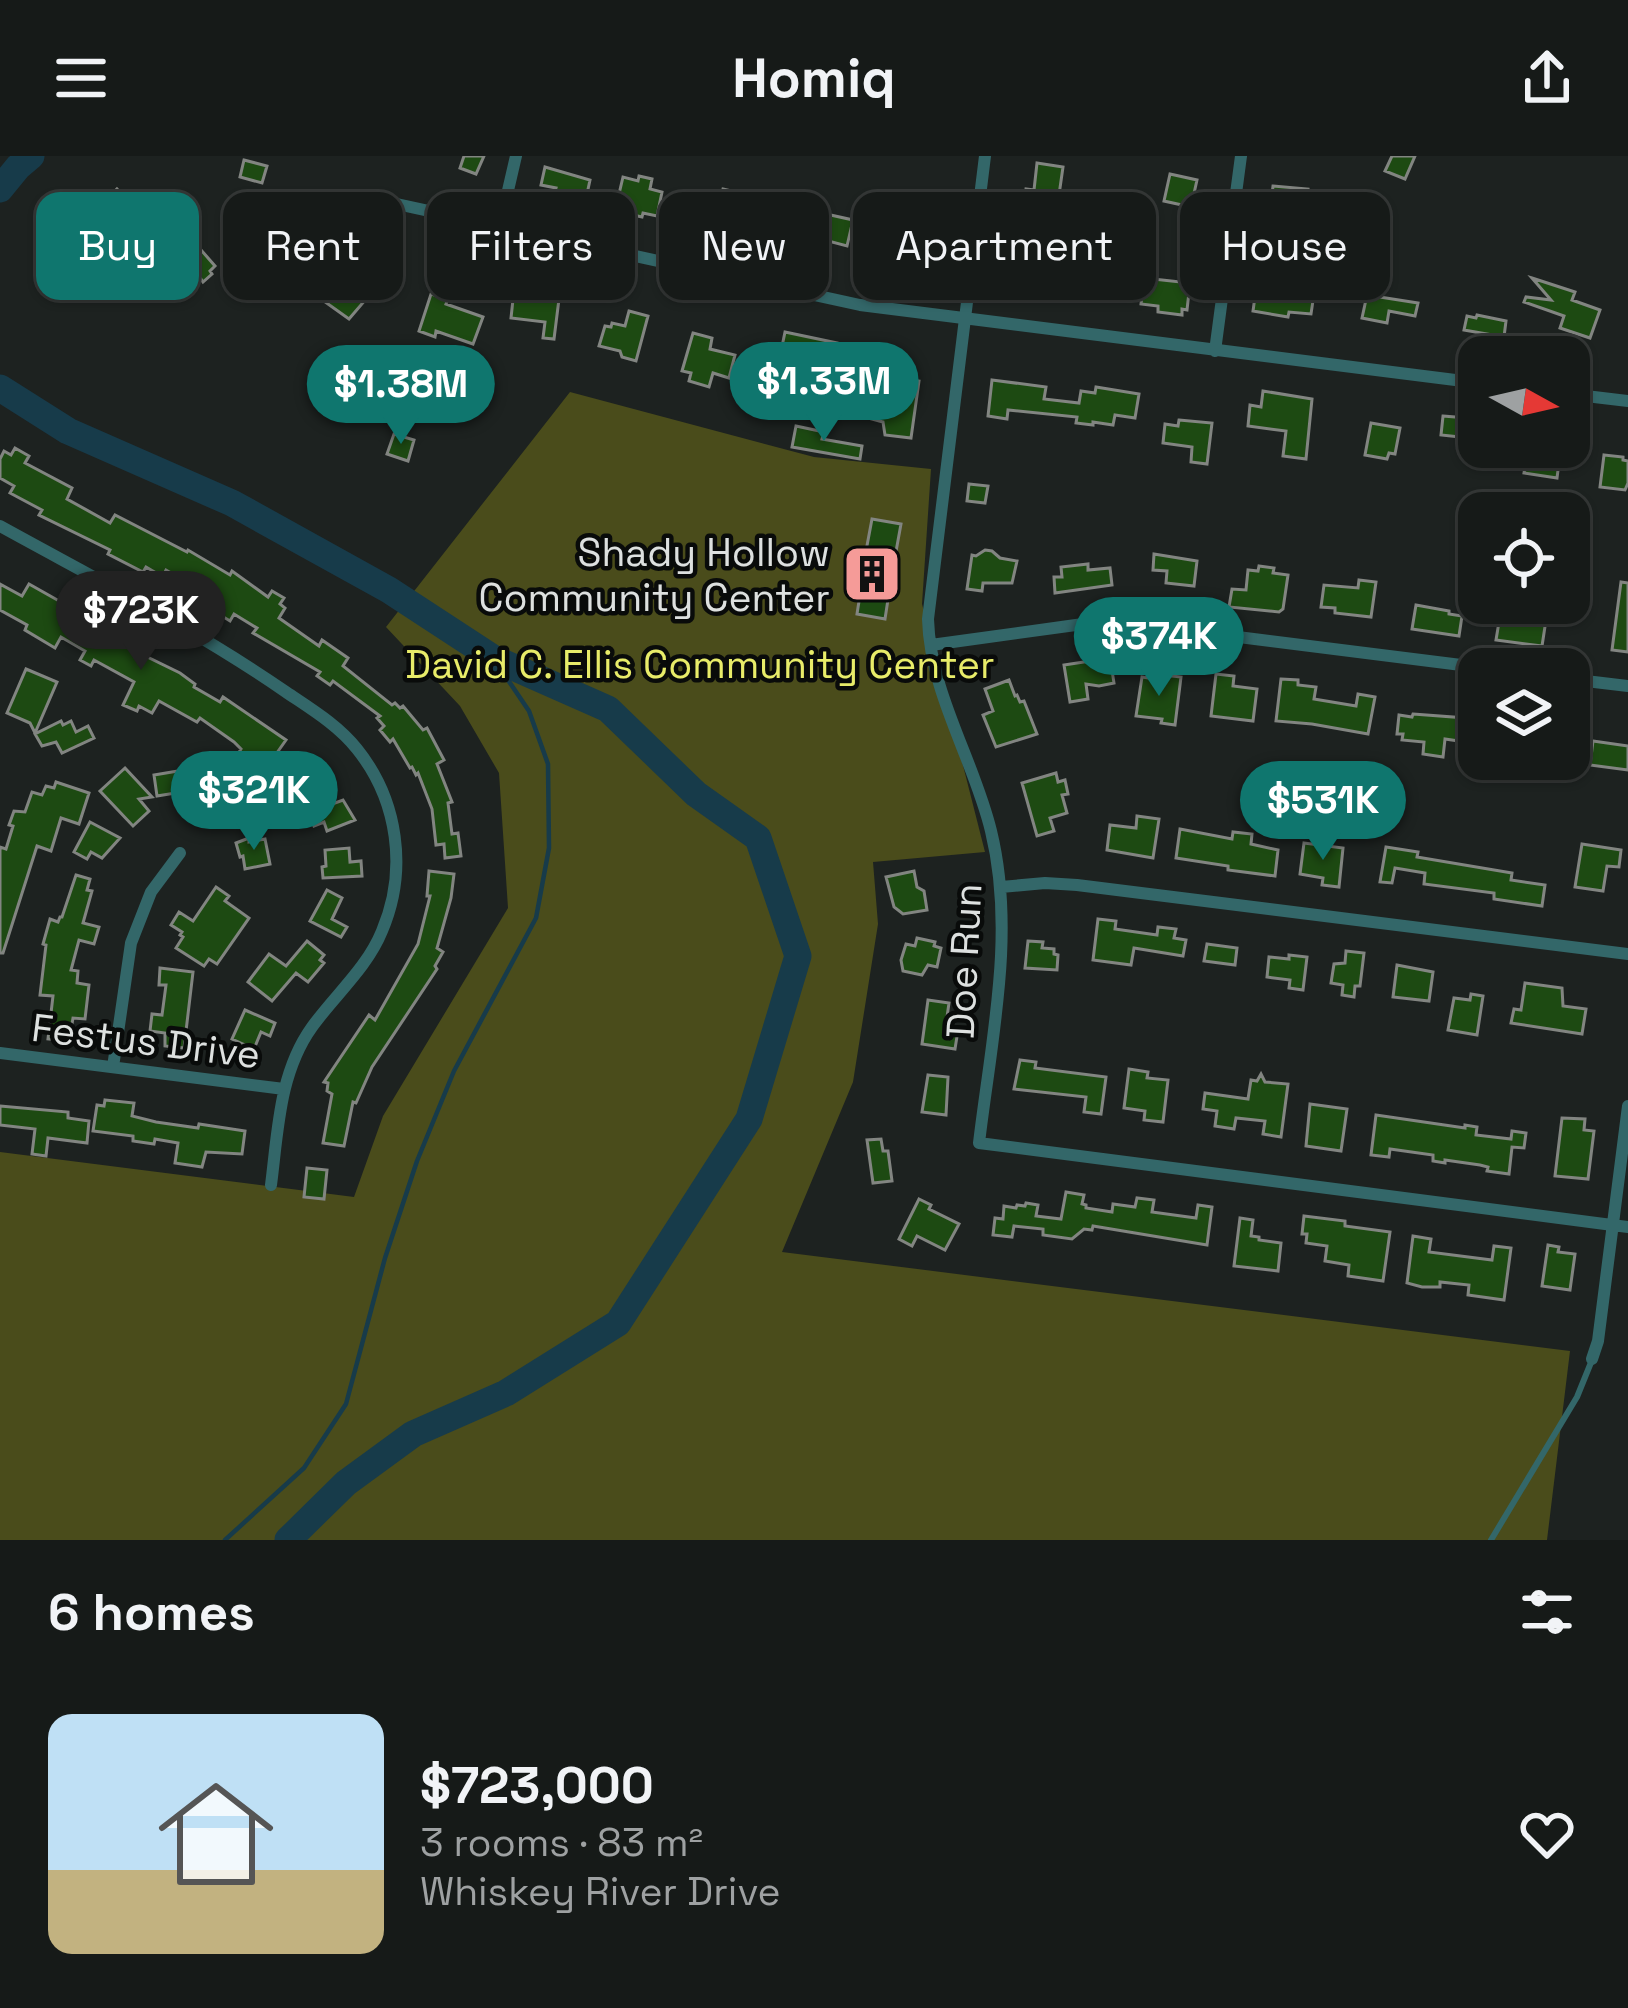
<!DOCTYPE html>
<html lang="en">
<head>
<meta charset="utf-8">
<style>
  body { margin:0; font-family:"Space Grotesk",sans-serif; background:#1f2321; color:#f1f3f6; height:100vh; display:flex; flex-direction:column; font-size:45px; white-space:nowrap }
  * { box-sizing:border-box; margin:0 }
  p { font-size:39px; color:#9ea1a2 }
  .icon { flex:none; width:66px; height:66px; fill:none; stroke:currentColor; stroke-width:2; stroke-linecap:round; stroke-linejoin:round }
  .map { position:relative; height:1384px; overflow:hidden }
  .panel { display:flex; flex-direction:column; background:#161a18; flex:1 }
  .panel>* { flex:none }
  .hud { position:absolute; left:36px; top:36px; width:1557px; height:108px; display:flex; gap:24px }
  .needle { width:78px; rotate:98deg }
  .controls { position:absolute; left:1458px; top:180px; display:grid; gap:24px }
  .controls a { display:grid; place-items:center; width:132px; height:132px; border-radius:24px; background:#161a18; box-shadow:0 3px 9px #0004,0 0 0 3px #353837; font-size:60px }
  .price { position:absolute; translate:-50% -102px; padding:0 27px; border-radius:42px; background:#0f766e; color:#fff; font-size:39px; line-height:78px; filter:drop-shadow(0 3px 6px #0008) }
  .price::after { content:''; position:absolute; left:50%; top:72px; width:36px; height:27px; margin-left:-18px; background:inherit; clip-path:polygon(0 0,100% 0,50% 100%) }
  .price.selected { background:#222; color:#fff }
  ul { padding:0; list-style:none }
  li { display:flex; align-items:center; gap:36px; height:300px; padding:0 48px }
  li span { display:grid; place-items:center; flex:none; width:336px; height:240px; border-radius:24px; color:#555 }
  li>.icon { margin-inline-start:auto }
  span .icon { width:144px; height:144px; fill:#fffc; stroke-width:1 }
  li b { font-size:51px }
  h2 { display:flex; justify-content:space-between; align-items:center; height:144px; padding:0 48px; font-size:51px }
  .tag { padding:0 42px; border-radius:24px; background:#161a18; box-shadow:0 3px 9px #0004,0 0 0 3px #353837; font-size:42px; line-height:108px }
  .tag.selected { background:#0f766e; color:#fff }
  header { display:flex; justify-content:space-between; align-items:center; height:156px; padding:0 48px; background:#161a18; font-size:54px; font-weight:600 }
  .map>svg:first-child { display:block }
  .green { fill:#4a4c1b }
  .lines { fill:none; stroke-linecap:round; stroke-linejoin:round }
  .stream { stroke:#173b4a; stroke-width:4.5 }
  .river { stroke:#173b4a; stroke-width:27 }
  .building { fill:#1d4a12; stroke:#828581; stroke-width:3 }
  .lane { stroke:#336769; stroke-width:6 }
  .street { stroke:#336769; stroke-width:12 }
  .labels { text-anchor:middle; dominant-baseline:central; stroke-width:9; stroke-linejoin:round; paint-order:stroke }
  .poi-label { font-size:39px; fill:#dde0df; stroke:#090b0a; text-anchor:end }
  .park-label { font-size:39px; fill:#e8ec69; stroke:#090b0a }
  .street-label { font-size:39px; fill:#dde0df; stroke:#090b0a }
</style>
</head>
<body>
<header><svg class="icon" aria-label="menu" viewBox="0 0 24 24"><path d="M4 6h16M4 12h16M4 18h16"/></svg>Homiq<svg class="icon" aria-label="share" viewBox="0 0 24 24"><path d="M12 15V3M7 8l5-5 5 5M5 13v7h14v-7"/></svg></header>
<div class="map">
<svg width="1628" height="1384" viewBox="0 0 1628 1384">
  <rect width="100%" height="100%" fill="#1d2220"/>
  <path class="green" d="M570,236L814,301L931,313L922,448L985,696L873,706L878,768L853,926L782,1096L1570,1195L1547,1384H0V996L354,1041L383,960L508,752L499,617L460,550L386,471Z"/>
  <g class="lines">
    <path class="stream" d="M225,1384L304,1312L346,1248L385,1102L417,1005L454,915L536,762L549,692L548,608L529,555L493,502"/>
    <path class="river" d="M0,33L18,11L31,0
      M0,232L68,275L232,347L389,434L493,502L608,553L696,638L758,682L798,800L749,963L618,1167L506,1237L413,1278L346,1327L288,1384"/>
  </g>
  <path class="building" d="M464,0H484L476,18L460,12Z
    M1392,0H1415L1405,23L1385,15Z
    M244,4L267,10L262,27L240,21Z
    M1037,7L1063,11L1057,53L1024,48L1026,33L1034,34Z
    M545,11L590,24L587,38L576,35L574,43L554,39L556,32L541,29Z
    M1170,18L1197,24L1191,51L1164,45Z
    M639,20L652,23L650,33L662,36L657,60L643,57L642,61L615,55L623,21L638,25Z
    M1273,30L1308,33L1304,75L1268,72Z
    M117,33L128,44L120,52L143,78L168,56L215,110L210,115L212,118L203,126L201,123L197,127L167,93L163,97L159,93L149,103L134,85L130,88L110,67L90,85L85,83L77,74Z
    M723,33L761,42L759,51L768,53L763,77L756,76L755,81L734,76L735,72L715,67Z
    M922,53L943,56L934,107L873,101L877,80L911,86L913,66L920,67Z
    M808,54L853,64L847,90L821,83L818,95L800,91Z
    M1027,97L1047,99L1044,133L1019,131L1018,138L1000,137L1004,102L1026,104Z
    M323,104L335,113L338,109L363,129L359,135L367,142L349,163L314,138L326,124L314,115Z
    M1259,112L1275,114L1273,131L1314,138L1311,158L1289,156L1288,161L1253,155Z
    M1144,122L1190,127L1187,154L1182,153V159L1158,156V150L1141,148Z
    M1532,122L1575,136L1572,144L1600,154L1590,182L1560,172L1564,160L1524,146L1526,141L1551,144Z
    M542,133L560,135L554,183L543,182L545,166L511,162L514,134L542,137Z
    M431,138L448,143L446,148L483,161L473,188L436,175L435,181L419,175Z
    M1367,139L1418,147L1415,160L1389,155L1387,167L1362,162Z
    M629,155L648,160L636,205L622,201L620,195L599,190L605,170L611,171L612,167L625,170Z
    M1477,159L1506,165L1504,181L1464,174L1467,160L1476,162Z
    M785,176L837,187L832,212L814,208L812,217L796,214L793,228L775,224Z
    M693,177L712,182L710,193L735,199L729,222L713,217L709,231L689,225L691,217L682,215Z
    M876,220L919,225L911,282L885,279L883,266L864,261L866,247H872Z
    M992,224L1046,231L1044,243L1079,247L1081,235L1095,237L1096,231L1139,238L1135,262L1115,259L1113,269L1093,266V269L1076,267L1077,261L1008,254L1007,263L988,260Z
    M1263,235L1312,243L1306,303L1283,300L1286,275L1248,270L1250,249L1261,251Z
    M1443,260L1479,263V283L1441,279Z
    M1179,264L1212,267L1207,308L1191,306L1192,291L1163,287L1165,268L1178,270Z
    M1371,267L1400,272L1395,298L1389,297L1387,303L1365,299Z
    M796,270L824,276L822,283L862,290L860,303L792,291Z
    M394,278L414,284L408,305L387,298Z
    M1528,291H1561L1557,322L1524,317Z
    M15,292L29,300L25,307L72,332L67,343L110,367L115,359L187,396L188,394L230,419L232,415L268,441L272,435L284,442L280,448L285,452L279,462L319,490L322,484L348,502L343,510L392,549L395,547L400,552L403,550L423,574L427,572L444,604L437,608L452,646L448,647L452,678L458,677L461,700L445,702L444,688L436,689L432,653L418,617L416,619L412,611L410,612L393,583L390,586L380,574L384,570L377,562L380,560L333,525L330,529L317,520L320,516L253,477L257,472L234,458L230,465L217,457L220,451L201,440L204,436L166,414L164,418H158L146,411L143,416L108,398L110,394L39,359L42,354L10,337L14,330L0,322V303L4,295L11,299Z
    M1604,299L1623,301V304L1628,305V327L1625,334L1600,331Z
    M969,328L988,330L985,347L967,345Z
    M872,363L901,368L893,412L896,413L894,424H891L885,463L857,458L862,426L848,424L853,393L866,395Z
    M985,394L992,395L1000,402L1017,405L1012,427H983L982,435L967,433L972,399L976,400Z
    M1154,398L1197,405L1194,430L1166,427L1167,415L1153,414Z
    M1088,408V414L1110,412L1112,429L1055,437L1054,421H1062L1061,411Z
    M1259,410L1274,412L1273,417L1288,419L1283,453L1279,456L1229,451L1232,433L1246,434L1248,414L1258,415Z
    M1359,424L1376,426L1371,461L1335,457V452L1321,451L1324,429L1358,432Z
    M1621,426L1628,427V496L1612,494Z
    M0,428L22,440L29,428L130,485L127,491L180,517L195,528L194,531L220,546L223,541L286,584L262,618L236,601L241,593L234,586L200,562L197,566L159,545L152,557L139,550L137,555L123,549L134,526L94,504L91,510L80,504L85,495L61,481L55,492L25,474L27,469L0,454Z
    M1528,448L1548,451L1542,490L1496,484L1500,460H1514L1516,450L1528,451Z
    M1416,449L1449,455V458L1462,460L1459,480L1412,473Z
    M1110,502L1114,527L1099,530L1086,528L1088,543L1070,546L1064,509Z
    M26,513L57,526L35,577L30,567L7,557Z
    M1216,518L1234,520L1233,530L1257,533L1253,565L1211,560Z
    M1163,519L1181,521L1175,569L1161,567L1162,563L1136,560L1142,521L1162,524Z
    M1281,523L1298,524V529L1316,531L1314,543L1356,550L1358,538L1375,541L1368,578L1312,568L1276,565Z
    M1009,524L1015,540L1017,539L1020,546L1024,545L1037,578L996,591L983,559L993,555L985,533Z
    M1413,558L1479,563V588L1445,583L1443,601L1423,598L1424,586L1402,584L1403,578H1397L1399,559L1412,561Z
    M61,565L63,569L71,565L76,576L88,570L94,582L62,597L56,586L42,590L35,578Z
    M1593,585L1628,590V614L1590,609Z
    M304,602L325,621L335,647L343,644L355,664L327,675L324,666L314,670L305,646L312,643L288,618Z
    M125,612L152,641L139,643L149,655L133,670L100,635Z
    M190,613L194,634L157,640L154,619Z
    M1056,617L1058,626L1065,624L1068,638L1062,639L1067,657L1050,662L1054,675L1037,680L1022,627Z
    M56,626L89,637L79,668L61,662L51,695L37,690L3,797H0V691L6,693L13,670L9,669L14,655L25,656L32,636L42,639L46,630L54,632Z
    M224,635L237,646L216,671L203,660Z
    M1137,660L1159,663L1153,702L1107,694L1110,669L1136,672Z
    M90,666L120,682L102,702L91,696L87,703L74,696Z
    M1180,673L1232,683L1233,676L1252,678L1251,688L1278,694L1275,720L1228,714V710L1176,702Z
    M249,682V686L265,683L270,708L245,713L243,700L240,701L236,687Z
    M1304,687L1343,692L1339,731L1322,729L1323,722L1300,718Z
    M1582,688L1621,694L1619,711L1607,710L1603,735L1575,731Z
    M1386,691L1418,696L1417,701L1512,717L1511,724L1545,729L1542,750L1494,743V737L1424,728L1425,717L1395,712L1392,727L1380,726Z
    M349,692L350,706L361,705L362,720L323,722L322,711L326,710L325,694Z
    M429,715L454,718L451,742L437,792L443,796L435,810L437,813L372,911L356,947L353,946L344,990L323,987L332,938L327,935L328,927L324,926L369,859L375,864L418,788L430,740H427Z
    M914,715L917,731L924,735L927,754L903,758L894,751L886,721Z
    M76,719L90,723L87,734L92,735L83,767L99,771L94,788L79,784L71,814L78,815L77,827L89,829L85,863L73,862L69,885L48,883L53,840L40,839L46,789L43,788L50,763L58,766L60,761H62Z
    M216,731L229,740L225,745L249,762L217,808L209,803L204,810L176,792L183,781L180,779L182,776L171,769L179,756L193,765Z
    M327,734L342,742L332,763L347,771L341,781L310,765Z
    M1098,763L1116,765L1115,773L1157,779L1158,771L1176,773L1174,782L1186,784L1183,800L1134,792L1131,809L1093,804Z
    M917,782L935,786L934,790L941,792L937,811L928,809L922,819L903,815L901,804L906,788L915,790Z
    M307,785L324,799L320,804L324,807L308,826L296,817L272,845L248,826L269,798L286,810Z
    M1028,785L1043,786L1042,792L1054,793V798L1058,799L1057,814L1025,812Z
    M1207,788L1237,792L1235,809L1204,805Z
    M1346,795L1364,797L1360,830H1355L1354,841L1342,839L1343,829L1331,827L1334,808L1345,807Z
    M1289,799L1307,801L1303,834L1289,832L1290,824L1267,821L1269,801L1289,803Z
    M1397,809L1433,816L1429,845L1393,841Z
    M160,812L193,816L184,892L165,890V877L150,875L152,858L162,859L166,829H159Z
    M1525,827L1562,832L1563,850L1586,853L1582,878L1511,867L1514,853L1521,854Z
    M1471,838L1483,840L1477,879L1448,874L1454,842L1470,844Z
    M928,844L949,847L946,868H952L951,873L958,874L955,893L922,888Z
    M245,854L275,867L270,880L261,876L254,893L232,883Z
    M1020,904L1036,906L1035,912L1106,921L1101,958L1084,956L1086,941L1014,933Z
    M1129,913L1148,916L1147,922L1168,924L1163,966L1144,964L1145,955L1124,952Z
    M1261,918L1265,926L1288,928L1281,981L1263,978L1265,965L1236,962L1234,973L1215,970L1217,955L1203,953L1205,937L1248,943L1251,924L1257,925Z
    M928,919L948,921L946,959L922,956Z
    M105,944L134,947L132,960L156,966L198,972L199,968L245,975L242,998L206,996L202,1011L175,1007L178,987L155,983L154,988L133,985V980L93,975L97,949L104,950Z
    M1310,948L1347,953L1341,995L1306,990Z
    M0,950L68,956V962L89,965L87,987L48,982L46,1000L32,998L35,973L0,969Z
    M1376,959L1465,972V969L1477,971L1476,979L1511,983L1512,975L1526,977L1524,992L1512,991L1509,1018L1487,1015L1488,1011L1480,1009L1445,1004V1007L1433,1005V999L1390,993L1389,1001L1371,999Z
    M1562,962L1585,963L1584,974L1594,975L1588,1023L1555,1020Z
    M881,983L883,995H888L892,1025L873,1027L867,984Z
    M307,1012L327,1014L324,1043L304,1041Z
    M1066,1036L1084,1039L1082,1048L1086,1049V1052L1112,1056L1113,1048L1135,1051L1137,1042L1154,1044L1152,1056L1196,1062L1198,1049L1212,1051L1207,1089L1093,1070L1092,1074L1084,1073L1072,1083L1043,1079V1073L1014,1070L1012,1081L993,1079L995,1062L1003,1063L1004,1050L1016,1052L1017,1049L1025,1050L1026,1047L1038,1049L1036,1060L1061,1063Z
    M919,1043L931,1049L929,1053L959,1068L945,1094L917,1080L912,1090L899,1083Z
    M1304,1060L1345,1065V1070L1390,1076L1383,1125L1348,1120L1349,1109L1325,1105L1327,1090L1306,1087L1307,1078H1302Z
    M1240,1062L1253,1064L1251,1080L1259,1081V1084L1281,1087L1278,1115L1234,1110Z
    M1413,1080L1431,1083L1429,1096L1492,1104L1494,1090L1511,1092L1504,1144L1468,1139L1469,1129L1440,1126V1131H1422L1407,1127Z
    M1548,1089L1559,1091L1558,1096L1575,1098L1570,1134L1542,1130Z"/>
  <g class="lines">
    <path class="lane" d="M1491,1384L1577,1241L1592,1204"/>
    <path class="street" d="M985,0L928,463C930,537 974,604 991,675C1016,777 991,885 979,987L1628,1071
      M348,48L383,45L860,149L1479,227
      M500,69L516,0
      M1215,195L1241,0
      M1569,238L1628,245
      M0,370C96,423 195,473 286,536C311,553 338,569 357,593C398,644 408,714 382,775C367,812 335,839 312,871C279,917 278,975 271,1029
      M931,489L1083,468L1119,466L1493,513
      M1569,523L1628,530
      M1001,731L1045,727L1077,729L1628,798
      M0,897L284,933
      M113,911L131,787L151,736L180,697
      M1592,1203L1598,1185L1628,950"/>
  </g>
  <defs>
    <g id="building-square" transform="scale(3)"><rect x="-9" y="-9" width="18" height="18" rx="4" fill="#f59b98" stroke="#090b0a"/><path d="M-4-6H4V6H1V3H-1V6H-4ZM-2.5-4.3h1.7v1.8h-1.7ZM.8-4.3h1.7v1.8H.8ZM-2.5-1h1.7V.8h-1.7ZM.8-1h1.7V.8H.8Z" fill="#111"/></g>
  </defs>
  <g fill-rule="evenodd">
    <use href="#building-square" x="872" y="418"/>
  </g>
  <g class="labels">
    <g class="poi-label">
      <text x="830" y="396">Shady Hollow<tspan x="830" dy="45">Community Center</tspan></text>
    </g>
    <g class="park-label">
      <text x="700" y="508">David C. Ellis Community Center</text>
    </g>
    <g class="street-label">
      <text transform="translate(964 805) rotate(-87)">Doe Run</text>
      <text transform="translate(146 885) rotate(7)">Festus Drive</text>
    </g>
  </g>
</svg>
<div class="controls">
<a><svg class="needle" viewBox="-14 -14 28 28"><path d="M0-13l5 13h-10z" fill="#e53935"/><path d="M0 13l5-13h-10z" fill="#9ea1a2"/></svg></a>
<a><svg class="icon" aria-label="locate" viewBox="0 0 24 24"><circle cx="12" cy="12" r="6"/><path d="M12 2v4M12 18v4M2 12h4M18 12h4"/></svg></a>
<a><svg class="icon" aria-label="layers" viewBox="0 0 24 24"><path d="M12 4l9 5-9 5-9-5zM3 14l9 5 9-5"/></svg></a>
</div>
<b class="price" style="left:824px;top:288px">$1.33M</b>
<b class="price" style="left:401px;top:291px">$1.38M</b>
<b class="price selected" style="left:141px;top:517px">$723K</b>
<b class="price" style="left:1159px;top:543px">$374K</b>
<b class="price" style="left:254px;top:697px">$321K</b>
<b class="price" style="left:1323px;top:707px">$531K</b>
<div class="hud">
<a class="tag selected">Buy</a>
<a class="tag">Rent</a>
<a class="tag">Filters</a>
<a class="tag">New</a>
<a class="tag">Apartment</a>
<a class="tag">House</a>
</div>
</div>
<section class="panel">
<h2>6 homes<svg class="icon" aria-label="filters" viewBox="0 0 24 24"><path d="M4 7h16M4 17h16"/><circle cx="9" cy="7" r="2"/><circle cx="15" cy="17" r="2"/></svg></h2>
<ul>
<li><span style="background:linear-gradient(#bfe0f5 65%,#c2b280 0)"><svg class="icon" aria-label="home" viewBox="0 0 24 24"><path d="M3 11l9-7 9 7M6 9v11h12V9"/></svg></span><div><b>$723,000</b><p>3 rooms · 83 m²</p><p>Whiskey River Drive</p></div><svg class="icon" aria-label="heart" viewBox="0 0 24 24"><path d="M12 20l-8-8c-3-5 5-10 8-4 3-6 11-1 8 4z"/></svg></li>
</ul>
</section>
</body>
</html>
